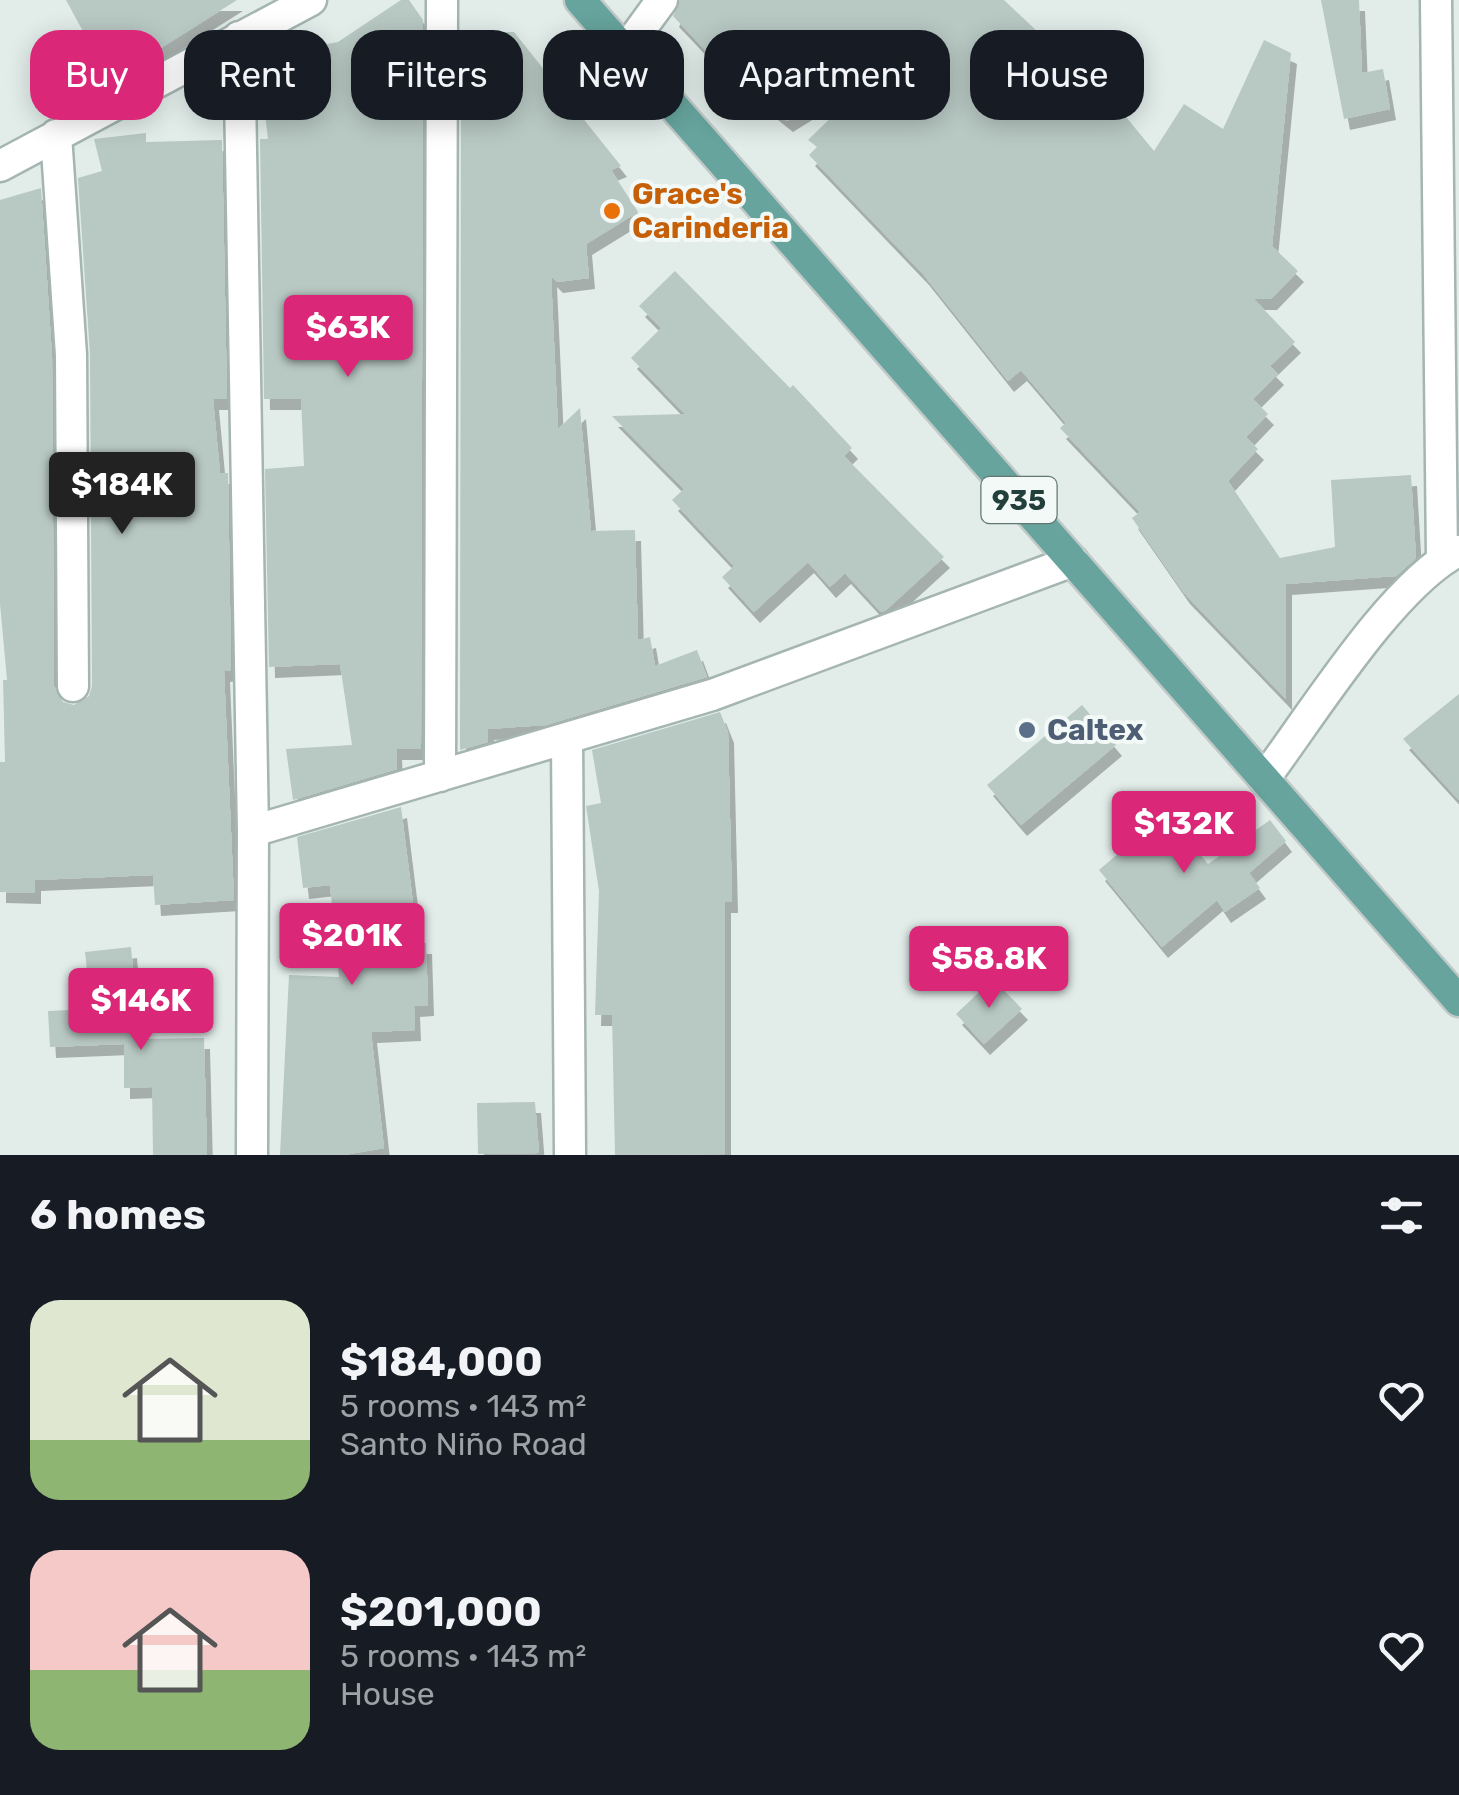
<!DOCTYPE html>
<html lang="en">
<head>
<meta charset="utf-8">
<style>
  body { margin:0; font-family:Rubik,sans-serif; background:#242831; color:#f1f3f6; height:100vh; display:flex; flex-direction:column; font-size:38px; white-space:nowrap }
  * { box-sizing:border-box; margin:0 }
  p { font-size:32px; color:#9ea1a6 }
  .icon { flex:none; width:55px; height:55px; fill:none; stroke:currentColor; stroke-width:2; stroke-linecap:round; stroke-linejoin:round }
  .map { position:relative; height:1155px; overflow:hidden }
  .drawer { display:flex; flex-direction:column; background:#171b24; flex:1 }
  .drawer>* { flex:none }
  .top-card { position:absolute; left:30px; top:30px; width:1400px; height:90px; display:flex; gap:20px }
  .price { position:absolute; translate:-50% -85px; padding:0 22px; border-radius:10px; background:#db2777; color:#fff; font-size:32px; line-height:65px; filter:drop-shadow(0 2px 5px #0008) }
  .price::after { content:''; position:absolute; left:50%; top:60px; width:30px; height:22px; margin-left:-15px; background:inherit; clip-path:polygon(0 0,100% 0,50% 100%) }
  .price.current { background:#222; color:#fff }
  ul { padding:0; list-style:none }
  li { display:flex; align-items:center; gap:30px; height:250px; padding:0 30px }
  li span { display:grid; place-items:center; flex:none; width:280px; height:200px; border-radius:30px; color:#555 }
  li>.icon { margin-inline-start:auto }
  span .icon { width:120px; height:120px; fill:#fffc; stroke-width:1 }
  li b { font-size:42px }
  h2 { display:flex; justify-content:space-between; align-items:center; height:120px; padding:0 30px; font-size:42px }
  .pill { padding:0 35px; border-radius:30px; background:#171b24; box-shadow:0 5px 25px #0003; font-size:35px; line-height:90px }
  .pill.current { background:#db2777; color:#fff }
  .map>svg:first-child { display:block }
  .building { fill:#b8c8c3; filter:url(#shadow) }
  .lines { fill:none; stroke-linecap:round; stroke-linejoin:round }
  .street-casing { stroke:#a5b5b2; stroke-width:35 }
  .primary-casing { stroke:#c1c9c8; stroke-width:35 }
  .street { stroke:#fff; stroke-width:30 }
  .primary { stroke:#66a49d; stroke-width:30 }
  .food-dot { fill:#e8710a; stroke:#f3f9f7; stroke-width:4 }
  .service-dot { fill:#5c6f8a; stroke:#f3f9f7; stroke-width:4 }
  .labels { text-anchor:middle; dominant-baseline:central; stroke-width:8; stroke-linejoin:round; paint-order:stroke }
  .shield { fill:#f3f9f7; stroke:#617773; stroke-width:2.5 }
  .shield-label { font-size:28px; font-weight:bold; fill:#223f3b }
  .food-label { font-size:30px; font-weight:bold; fill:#c56008; stroke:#f3f9f7; text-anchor:start }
  .service-label { font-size:30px; font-weight:bold; fill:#4e5e75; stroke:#f3f9f7; text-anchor:start }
</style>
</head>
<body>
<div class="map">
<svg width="1459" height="1155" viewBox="0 0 1459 1155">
  <defs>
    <filter id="shadow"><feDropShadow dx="6" dy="11" stdDeviation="0" flood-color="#0004"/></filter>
  </defs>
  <rect width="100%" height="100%" fill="#e2edea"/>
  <path class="building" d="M66,0H237L110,80Z
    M401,0H409L423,20L421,749H396L397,769L293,800L286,749L352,745L340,664L269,667L265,469L304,466L301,399H264L260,139H268L258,57L338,42Z
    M680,0H1004L1090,81L1094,78L1154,151L1184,104L1223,129L1264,40L1291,53L1272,246L1298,271L1271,299H1254L1295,342L1270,366L1278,374L1253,399L1268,414L1246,437L1258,449L1228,481L1280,558L1335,547L1331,480L1411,475L1416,558L1396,576L1286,584V699L1184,593L1132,518L1140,512L1060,428L1066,423L1021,370L1008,381L923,274L809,155L817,147L808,140L851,98L842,87L787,121L729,75L673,16Z
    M1321,0H1359L1362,73L1383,69L1390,109L1344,119Z
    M461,32H514L621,166L611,170L638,212L586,244L589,278L557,282L551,276L558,429L580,408L591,531L635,530L638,640L650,637L655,666L697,650L707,677L546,725L488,729V742L460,750Z
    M146,133V142L222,140L227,399H213L220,473H228L231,670L224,671L234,900L155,905L153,875L35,880V893L0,892V762H5L3,680H7L0,604V200L41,188L52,356L54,686L63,702L74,705L89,696L92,686L90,354L78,178L102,171L94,139Z
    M675,271L790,388L793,385L852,448L844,456L944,557L886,610L881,612L845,573L830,587L808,562L754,612L722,577L734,566L672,500L684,489L612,416L685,414L631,358L661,328L639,306Z
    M1459,694V800L1403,739Z
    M1082,705L1116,745L1021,825L987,785Z
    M720,712L728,732L732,902H725V1154L615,1155L612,1015H595L599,891L586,806L601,803L592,750Z
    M401,807L418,943H426L428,1005L414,1006L415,1030L371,1032L384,1148L344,1155H280L289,975L339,977L330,885L303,888L297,837Z
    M1166,813L1208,864L1270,820L1286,841L1249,873L1260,888L1225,912L1217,900L1162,947L1099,870Z
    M131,947L139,1039L204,1038L207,1155H153L152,1087L124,1088V1044L50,1047L48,1011L91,1009L85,952Z
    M993,979L1022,1009L984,1044L956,1014Z
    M535,1102L539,1153L478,1154L477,1103Z"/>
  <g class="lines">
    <g class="street-casing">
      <path id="street" d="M1436,0L1442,559
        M239,37L253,831
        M624,52L662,0
        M56,135L71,355L73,686
        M0,166L311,0
        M567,739L570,1155
        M440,776L442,0
        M1264,779C1312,715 1391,586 1458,551
        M252,1155L253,831L712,695L1073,561"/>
    </g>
    <g class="primary-casing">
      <path id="primary" d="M580,0L1459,1001"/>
    </g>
    <use href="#street" class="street"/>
    <use href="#primary" class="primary"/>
  </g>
  <circle class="food-dot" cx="612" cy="211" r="10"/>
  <circle class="service-dot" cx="1027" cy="730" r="10"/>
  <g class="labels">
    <rect class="shield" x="981.5" y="477" width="75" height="46" rx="8"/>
    <g class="shield-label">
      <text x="1019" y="500">935</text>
    </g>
    <g class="food-label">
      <text x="632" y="194">Grace's<tspan x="632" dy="34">Carinderia</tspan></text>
    </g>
    <g class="service-label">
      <text x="1047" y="730">Caltex</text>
    </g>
  </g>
</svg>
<b class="price" style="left:348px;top:380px">$63K</b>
<b class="price current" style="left:122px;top:537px">$184K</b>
<b class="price" style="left:1184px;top:876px">$132K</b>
<b class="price" style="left:352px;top:988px">$201K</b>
<b class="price" style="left:989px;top:1011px">$58.8K</b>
<b class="price" style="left:141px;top:1053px">$146K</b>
<div class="top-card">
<a class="pill current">Buy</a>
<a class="pill">Rent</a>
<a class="pill">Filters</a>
<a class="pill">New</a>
<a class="pill">Apartment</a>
<a class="pill">House</a>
</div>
</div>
<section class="drawer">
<h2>6 homes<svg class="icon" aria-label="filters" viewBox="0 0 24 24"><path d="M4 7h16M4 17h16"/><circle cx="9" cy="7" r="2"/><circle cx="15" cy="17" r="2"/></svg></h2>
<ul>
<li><span style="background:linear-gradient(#dfe7d0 70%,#8fb573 0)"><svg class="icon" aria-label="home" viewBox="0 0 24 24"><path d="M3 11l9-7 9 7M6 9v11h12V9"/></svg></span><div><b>$184,000</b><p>5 rooms · 143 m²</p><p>Santo Niño Road</p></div><svg class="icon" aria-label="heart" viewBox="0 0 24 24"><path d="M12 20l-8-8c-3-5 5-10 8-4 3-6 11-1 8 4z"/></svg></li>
<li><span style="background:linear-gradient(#f6c9c9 60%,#8fb573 0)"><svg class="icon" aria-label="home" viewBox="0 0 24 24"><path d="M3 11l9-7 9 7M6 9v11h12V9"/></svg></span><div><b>$201,000</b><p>5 rooms · 143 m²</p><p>House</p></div><svg class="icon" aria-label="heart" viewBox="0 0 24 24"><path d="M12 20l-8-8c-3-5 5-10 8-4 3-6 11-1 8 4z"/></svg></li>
</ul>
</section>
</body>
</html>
